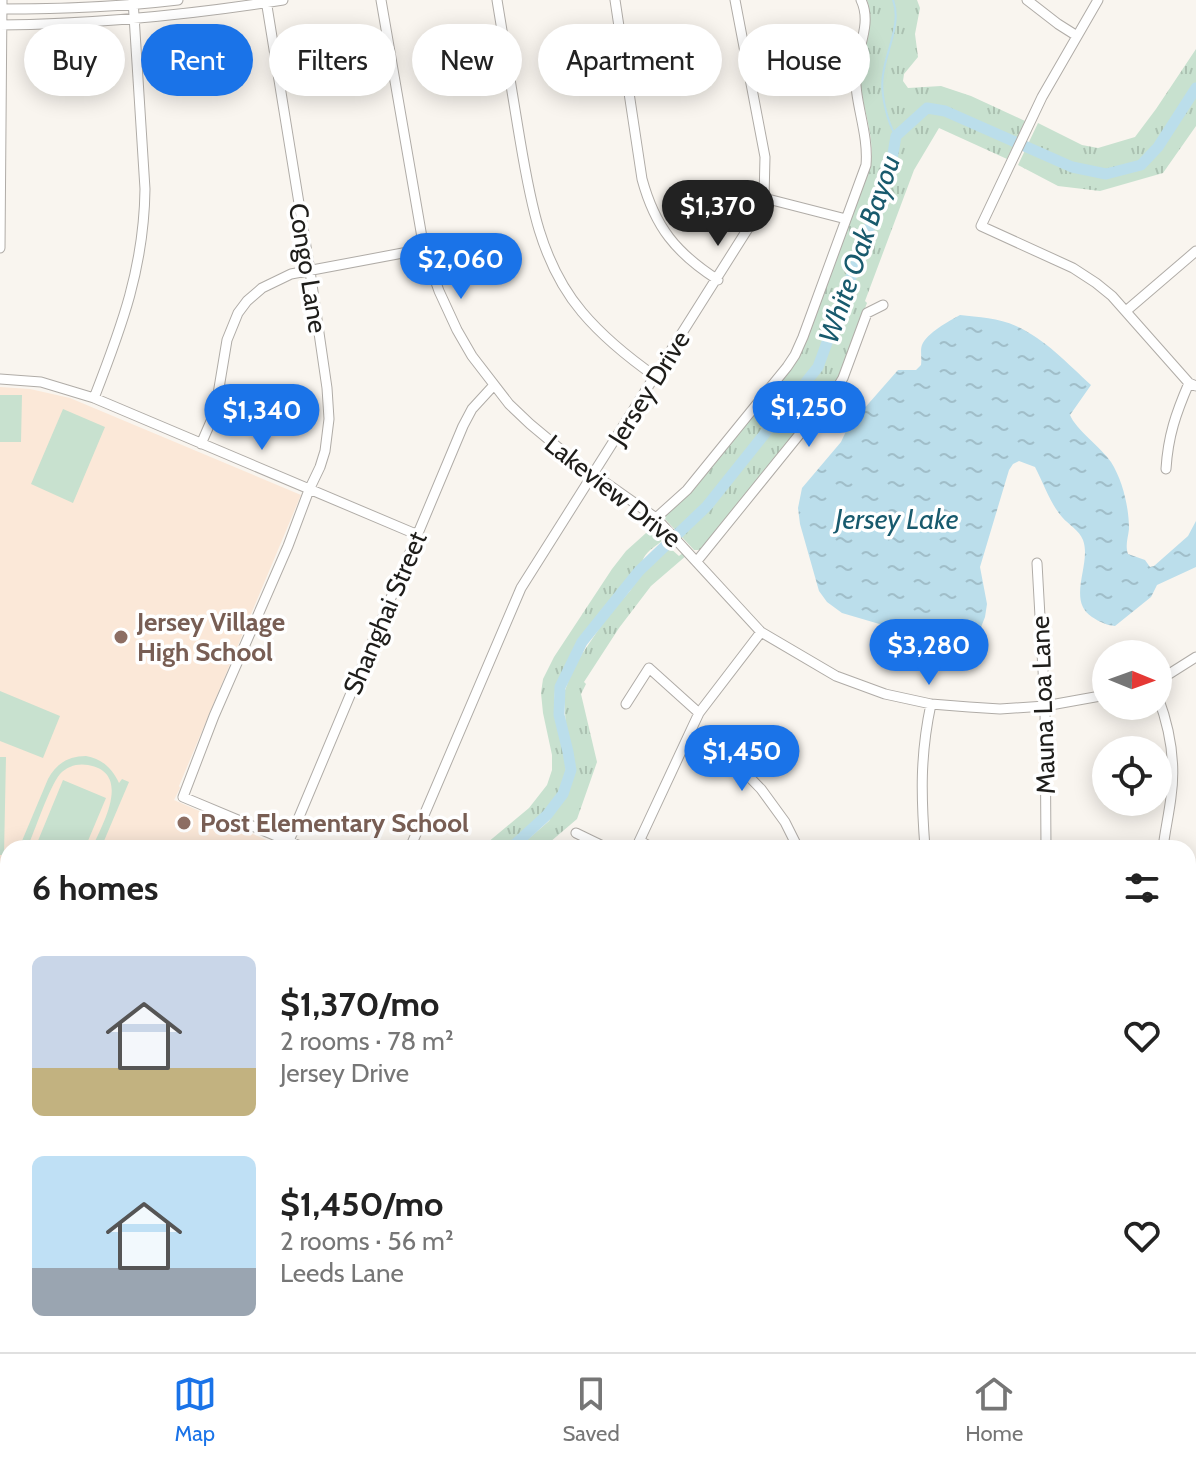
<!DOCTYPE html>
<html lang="en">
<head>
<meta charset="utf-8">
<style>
  body { margin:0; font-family:Cabin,sans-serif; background:#f6f6f6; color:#222; height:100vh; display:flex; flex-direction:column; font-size:30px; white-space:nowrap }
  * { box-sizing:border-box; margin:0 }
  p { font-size:26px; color:#767676 }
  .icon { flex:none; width:44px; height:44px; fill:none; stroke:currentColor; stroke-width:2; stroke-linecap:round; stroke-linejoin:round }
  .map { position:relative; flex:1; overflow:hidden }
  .details { position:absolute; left:0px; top:840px; width:1196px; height:512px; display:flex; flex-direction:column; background:#fff; border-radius:24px 24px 0 0; box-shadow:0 4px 20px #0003 }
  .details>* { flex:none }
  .banner { position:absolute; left:24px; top:24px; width:1148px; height:72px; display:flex; gap:16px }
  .needle { width:52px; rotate:91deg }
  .tools { position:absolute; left:1092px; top:640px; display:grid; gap:16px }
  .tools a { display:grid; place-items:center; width:80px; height:80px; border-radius:50%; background:#fff; box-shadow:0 4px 20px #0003; font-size:40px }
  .price { position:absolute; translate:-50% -68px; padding:0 18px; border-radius:28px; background:#1a73e8; color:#fff; font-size:26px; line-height:52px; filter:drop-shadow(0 2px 4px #0008) }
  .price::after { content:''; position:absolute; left:50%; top:48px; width:24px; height:18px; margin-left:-12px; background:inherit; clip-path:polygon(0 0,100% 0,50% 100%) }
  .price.selected { background:#222; color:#fff }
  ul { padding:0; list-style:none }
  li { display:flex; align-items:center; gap:24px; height:200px; padding:0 32px }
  li span { display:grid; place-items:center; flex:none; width:224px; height:160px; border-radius:12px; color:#555 }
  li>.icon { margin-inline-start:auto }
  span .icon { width:96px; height:96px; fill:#fffc; stroke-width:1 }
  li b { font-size:34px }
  h2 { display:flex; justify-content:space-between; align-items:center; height:96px; padding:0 32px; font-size:34px }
  .tag { padding:0 28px; border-radius:36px; background:#fff; box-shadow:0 4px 20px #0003; font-size:28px; line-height:72px }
  .tag.selected { background:#1a73e8; color:#fff }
  .tabs { display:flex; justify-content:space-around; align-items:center; height:112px; border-top:2px solid #e0e0e0; background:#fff; font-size:22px; color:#767676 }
  .tabs a { display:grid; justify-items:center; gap:4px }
  .tabs .selected { color:#1a73e8 }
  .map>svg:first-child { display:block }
  .education { fill:#fbe8d8 }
  .grass { fill:url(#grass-tufts) }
  .green { fill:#c8e1cf }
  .water { fill:url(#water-ripples) }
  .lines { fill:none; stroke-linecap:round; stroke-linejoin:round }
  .stream { stroke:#bbdeeb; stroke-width:2 }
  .river { stroke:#bbdeeb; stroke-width:11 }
  .minor-casing { stroke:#b0aca7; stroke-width:11 }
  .major-casing { stroke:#a9725a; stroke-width:13 }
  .highway-casing { stroke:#a9725a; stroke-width:14 }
  .minor { stroke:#fff; stroke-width:9 }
  .major { stroke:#f8c6b0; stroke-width:11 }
  .highway { stroke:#f4a07c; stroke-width:12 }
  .education-dot { fill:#8d6e63; stroke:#fff; stroke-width:3 }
  .labels { text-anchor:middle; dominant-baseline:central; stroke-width:7; stroke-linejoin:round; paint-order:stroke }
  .street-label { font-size:26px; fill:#1e1d1a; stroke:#fff }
  .education-label { font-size:26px; font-weight:bold; fill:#785e54; stroke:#fff; text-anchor:start }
  .water-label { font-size:28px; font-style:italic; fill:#185a6d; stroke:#fff }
</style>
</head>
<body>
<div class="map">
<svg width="1196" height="1352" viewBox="0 0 1196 1352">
  <defs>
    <pattern id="grass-tufts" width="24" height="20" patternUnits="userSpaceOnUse" patternTransform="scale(2)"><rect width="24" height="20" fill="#c8e1cf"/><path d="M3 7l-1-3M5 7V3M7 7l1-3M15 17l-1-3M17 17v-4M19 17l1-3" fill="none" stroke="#abc1b1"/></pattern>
    <pattern id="water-ripples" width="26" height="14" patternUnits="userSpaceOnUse" patternTransform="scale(2)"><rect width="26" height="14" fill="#bbdeeb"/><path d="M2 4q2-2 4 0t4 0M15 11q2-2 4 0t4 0" fill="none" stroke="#a0bec9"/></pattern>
  </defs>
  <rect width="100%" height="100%" fill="#f9f5ef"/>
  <path class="education" d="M0,387L30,389L70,398L301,495L179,786L180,788L174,800L278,845L277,848H8V1075H0Z"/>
  <path class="grass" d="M867,0H917L920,8L915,34L918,57L904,74L903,81L908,88L941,86L971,96L1025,121L1007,159L939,128L914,170L865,301L867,303L838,380L701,550H694L665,519L666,515L692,492L799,358L870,168C877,136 860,106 860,74C861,48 876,27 867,0Z
    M1196,49V126L1163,173L1100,191L1058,186L1018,165L1038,123L1082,145L1098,148L1135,137L1156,109Z
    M656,524L667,537C658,545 643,552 642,564C613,596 582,628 565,668C561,676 557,683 555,691C552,716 560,730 565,752C574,793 532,823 507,848H481L529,808L547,785L552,770V755L543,713L541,693L543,679L554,657L612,569L626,551Z
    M670,548L679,556L684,552L687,555L651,586L619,628L584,682L586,684L581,694L597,762L577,819L543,848H518L549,821L560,803L573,775L574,762L566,730L564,693L574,666L607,617L630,591L642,572Z"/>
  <path class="green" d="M0,395H22L21,442H0Z
    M63,409L105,427L73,503L31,484Z
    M0,691L60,716L43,758L0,741Z
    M86,756C102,759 112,768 119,783L122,779L129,782L101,848H92C102,825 133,773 88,765C78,763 67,766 60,774C49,787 35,831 27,848H19L48,779C56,764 68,756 86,756Z
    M0,757H6L4,855H0Z
    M63,780L106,798L85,848H35Z
    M0,949L8,950V1061H0Z"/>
  <path class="water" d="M960,315C978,317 999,318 1016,326C1045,339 1068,364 1091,385L1070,415C1076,430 1101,447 1111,462C1123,481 1129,508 1129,529C1128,538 1125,545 1128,554L1145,560L1150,567L1154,566L1188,536L1196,521V567L1157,585L1151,597L1115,626C1106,625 1100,622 1092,617C1066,600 1092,564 1083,540C1079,530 1069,525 1062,517C1051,505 1043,482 1035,467L1019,461L1013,464L1009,470L980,567L987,604L985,617L976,640L970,646L961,648L842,613L827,602L819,591L800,524L798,508L802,488L841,442L848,427L898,370H916L921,365C922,358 920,350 922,345C927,333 949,321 960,315Z"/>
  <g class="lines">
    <path class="stream" d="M893,0C902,24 886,50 883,75C880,92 887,122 896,136"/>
    <path class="river" d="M511,848L547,815L563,794L571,770L568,752L559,715L560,687L582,642L639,571L707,506L818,367L890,171L896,136L927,108L945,111L1072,167L1106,174L1141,165L1158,147L1196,88"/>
    <g class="minor-casing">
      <path id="minor" d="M266,0L310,271L327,388L329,419L325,451L320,467L309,490L288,546L214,716L183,797L305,848
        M381,0L424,249L439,291L457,330L472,356L509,404L530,424L572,459L656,518L761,632L836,676L885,694L931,704L969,707L1000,709L1045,706L1106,695
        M497,0C504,43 511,85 518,128C529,193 538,260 582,312C603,337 629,358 656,377
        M615,0L642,179C655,227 676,253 718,280
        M1027,0L1058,24L1077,36
        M1098,0L1042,97L981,226L1073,268L1096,283L1112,296L1189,383L1196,386
        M0,9C60,9 119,7 178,0
        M0,25C95,24 189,15 283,0
        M764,198L846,219
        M0,248L2,0
        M1126,311L1196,251
        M0,379L41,382L94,398L418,535
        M94,398C122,326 144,267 145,189L133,0
        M201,444L215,412L227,340L238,313L247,301L262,288L291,274L424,249
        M1166,469C1168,436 1176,413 1189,383
        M656,518L687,490L787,367L795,355L803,337L866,165C869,132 853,100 856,69C858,46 872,23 861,0
        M697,561L837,388L843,378L867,313L883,305
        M1037,563L1045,706L1046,848
        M1158,681L1196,657
        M1158,697C1170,729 1176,763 1171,797C1169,814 1165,831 1163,848
        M626,704L649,668L699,713
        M689,736L729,756L761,789L785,822L798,848
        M576,833L607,848
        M640,841L653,848
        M286,848L463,426L472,409L494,385
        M410,848L521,588L759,211L764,198L765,157L735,0
        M636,848L699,713L761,632
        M925,848C921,796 920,755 931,704
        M1188,1028H1196
        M1188,1200H1196
        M1188,1275H1196
        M961,1347L992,1350
        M85,1352L86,1344
        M583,1352V1344
        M1068,1352L1069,1344
        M1143,1352V1344"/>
    </g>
    <g class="major-casing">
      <path id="major" d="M1188,1106H1196
        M0,1137H8
        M1188,1173H1196
        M0,1231H8"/>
    </g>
    <g class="highway-casing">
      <path id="highway" d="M1188,1117H1196
        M1188,1128H1196
        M1188,1149H1196
        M0,1174H8
        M0,1193H8"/>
    </g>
    <use href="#minor" class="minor"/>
    <use href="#major" class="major"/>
    <use href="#highway" class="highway"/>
  </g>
  <g class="education-dot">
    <circle cx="121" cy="637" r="8"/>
    <circle cx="184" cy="823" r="8"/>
  </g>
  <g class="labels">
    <g class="street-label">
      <text transform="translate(308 268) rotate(81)">Congo Lane</text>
      <text transform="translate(649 388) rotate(-58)">Jersey Drive</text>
      <text transform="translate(613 491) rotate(38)">Lakeview Drive</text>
      <text transform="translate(385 613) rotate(-67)">Shanghai Street</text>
      <text transform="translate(1043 705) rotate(-92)">Mauna Loa Lane</text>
    </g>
    <g class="education-label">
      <text x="137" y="622">Jersey Village<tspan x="137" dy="30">High School</tspan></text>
      <text x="200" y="823">Post Elementary School</text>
    </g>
    <g class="water-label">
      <text transform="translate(859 249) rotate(-71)">White Oak Bayou</text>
      <text x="897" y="519">Jersey Lake</text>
    </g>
  </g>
</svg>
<div class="tools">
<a><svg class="needle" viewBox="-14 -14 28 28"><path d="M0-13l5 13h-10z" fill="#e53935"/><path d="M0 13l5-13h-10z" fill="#767676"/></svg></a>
<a><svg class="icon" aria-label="locate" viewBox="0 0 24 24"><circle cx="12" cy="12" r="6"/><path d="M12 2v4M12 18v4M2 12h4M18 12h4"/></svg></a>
</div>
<b class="price selected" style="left:718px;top:248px">$1,370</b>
<b class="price" style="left:461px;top:301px">$2,060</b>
<b class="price" style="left:809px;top:449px">$1,250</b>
<b class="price" style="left:262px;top:452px">$1,340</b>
<b class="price" style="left:929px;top:687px">$3,280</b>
<b class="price" style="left:742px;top:793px">$1,450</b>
<div class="banner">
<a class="tag">Buy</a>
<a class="tag selected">Rent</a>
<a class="tag">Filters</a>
<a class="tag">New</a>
<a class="tag">Apartment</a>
<a class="tag">House</a>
</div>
<section class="details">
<h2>6 homes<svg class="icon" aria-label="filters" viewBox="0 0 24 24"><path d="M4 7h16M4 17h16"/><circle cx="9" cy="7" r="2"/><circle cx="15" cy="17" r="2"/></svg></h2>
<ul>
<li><span style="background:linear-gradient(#c9d6e8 70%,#c2b280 0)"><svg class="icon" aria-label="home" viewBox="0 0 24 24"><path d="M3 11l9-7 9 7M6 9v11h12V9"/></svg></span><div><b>$1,370/mo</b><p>2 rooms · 78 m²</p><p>Jersey Drive</p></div><svg class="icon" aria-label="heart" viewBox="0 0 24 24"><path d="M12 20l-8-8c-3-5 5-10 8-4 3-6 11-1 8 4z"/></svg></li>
<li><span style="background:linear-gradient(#bfe0f5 70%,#9aa5b1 0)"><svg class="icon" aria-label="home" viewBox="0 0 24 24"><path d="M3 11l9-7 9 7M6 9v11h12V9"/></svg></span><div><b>$1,450/mo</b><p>2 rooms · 56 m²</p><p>Leeds Lane</p></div><svg class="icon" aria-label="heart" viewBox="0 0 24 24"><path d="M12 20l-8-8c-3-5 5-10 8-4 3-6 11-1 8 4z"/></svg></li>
</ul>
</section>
</div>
<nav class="tabs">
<a class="selected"><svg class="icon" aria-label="map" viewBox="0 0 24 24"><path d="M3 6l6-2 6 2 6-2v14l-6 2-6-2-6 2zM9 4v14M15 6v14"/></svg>Map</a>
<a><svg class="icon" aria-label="saved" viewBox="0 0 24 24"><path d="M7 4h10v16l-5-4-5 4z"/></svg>Saved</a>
<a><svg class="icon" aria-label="home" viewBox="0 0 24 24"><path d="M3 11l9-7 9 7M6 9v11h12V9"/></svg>Home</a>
</nav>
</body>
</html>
